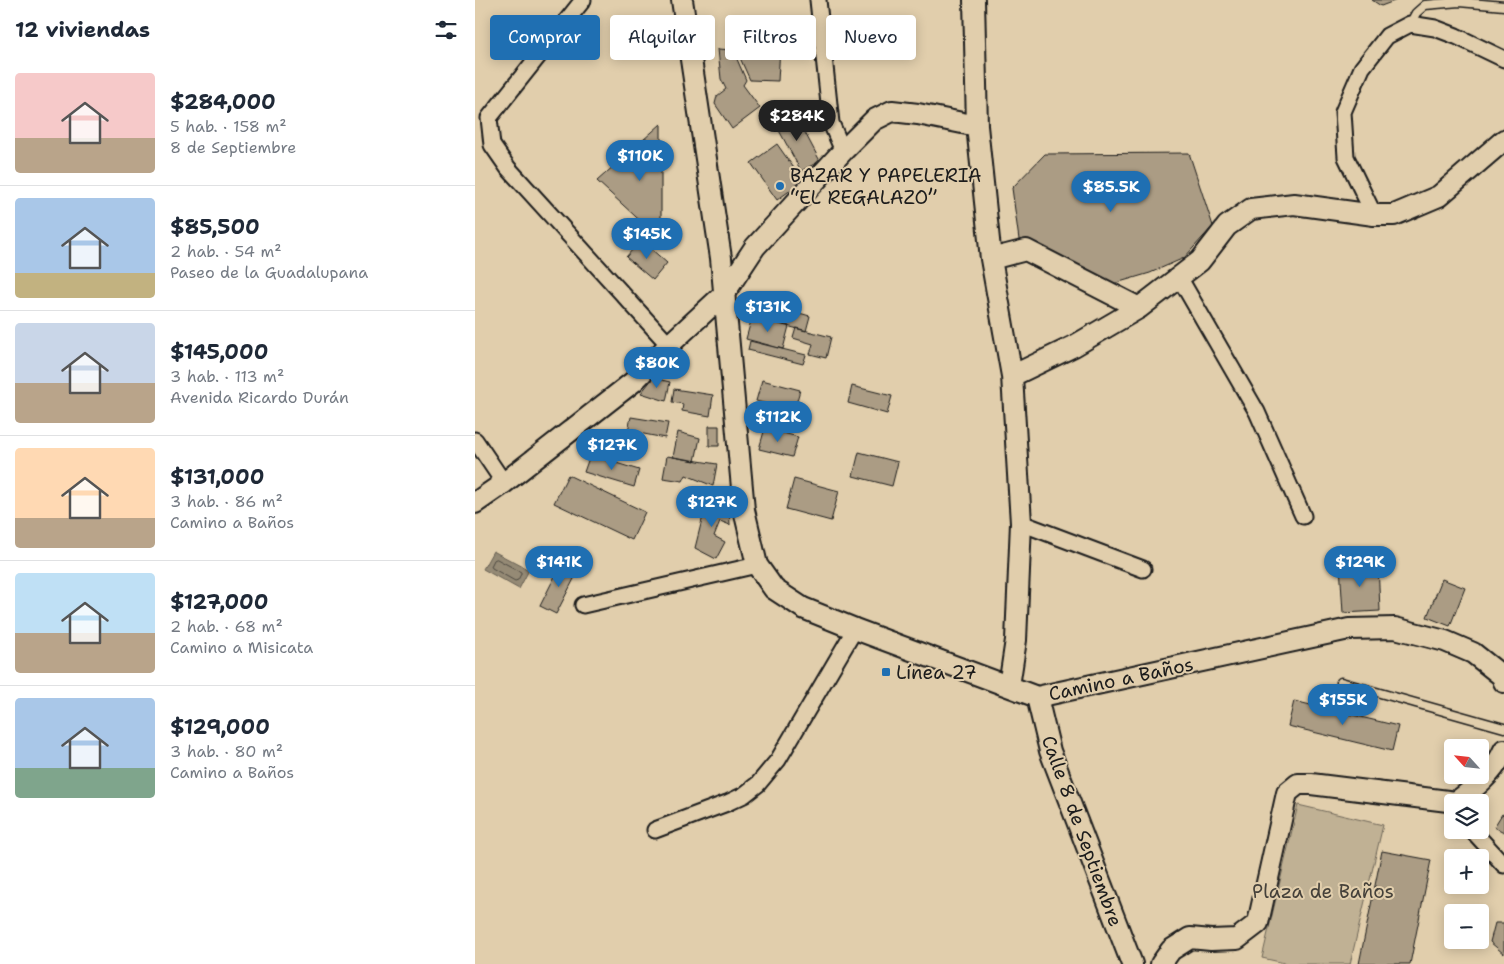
<!DOCTYPE html>
<html lang="es">
<head>
<meta charset="utf-8">
<style>
  body { margin:0; font-family:"Shantell Sans",sans-serif; background:#f6f6f7; color:#1f2937; height:100vh; display:flex; flex-direction:column; font-size:19px; white-space:nowrap }
  * { box-sizing:border-box; margin:0 }
  p { font-size:16px; color:#747a83 }
  .icon { flex:none; width:28px; height:28px; fill:none; stroke:currentColor; stroke-width:2; stroke-linecap:round; stroke-linejoin:round }
  .map { position:relative; flex:1; overflow:hidden }
  .drawer { display:flex; flex-direction:column; background:#fff; width:475px }
  .drawer>* { flex:none }
  .top-card { position:absolute; left:15px; top:15px; width:475px; height:45px; display:flex; gap:10px }
  .needle { width:32px; rotate:297deg }
  .controls { position:absolute; left:969px; top:739px; display:grid; gap:10px }
  .controls a { display:grid; place-items:center; width:45px; height:45px; border-radius:5px; background:#fff; box-shadow:0 2px 12px #0003; font-size:25px }
  .price { position:absolute; translate:-50% -42px; padding:0 11px; border-radius:18px; background:#1f6fb2; color:#fff; font-size:16px; line-height:32px; filter:drop-shadow(0 1px 2px #0008) }
  .price::after { content:''; position:absolute; left:50%; top:30px; width:15px; height:11px; margin-left:-8px; background:inherit; clip-path:polygon(0 0,100% 0,50% 100%) }
  .price.on { background:#222; color:#fff }
  ul { padding:0; list-style:none }
  li { display:flex; align-items:center; gap:15px; height:125px; padding:0 15px }
  li+li { border-top:1px solid #e0e1e3 }
  li span { display:grid; place-items:center; flex:none; width:140px; height:100px; border-radius:5px; color:#555 }
  li>.icon { margin-inline-start:auto }
  span .icon { width:60px; height:60px; fill:#fffc; stroke-width:1 }
  li b { font-size:21px }
  h2 { display:flex; justify-content:space-between; align-items:center; height:60px; padding:0 15px; font-size:21px }
  .pill { padding:0 18px; border-radius:5px; background:#fff; box-shadow:0 2px 12px #0003; font-size:18px; line-height:45px }
  .pill.on { background:#1f6fb2; color:#fff }
  main { display:flex; flex:1; min-height:0 }
  .map>svg:first-child { display:block }
  .green { fill:#c0b194; stroke:#6e6658 }
  .water { fill:#958a75; stroke:#655e51 }
  .lines { fill:none; stroke-linecap:round; stroke-linejoin:round }
  .shore { stroke:#4c4840; stroke-width:1 }
  .building { fill:#ab9c84; stroke:#1c1c1c }
  .service-casing { stroke:#1c1c1c; stroke-width:11 }
  .minor-casing { stroke:#1c1c1c; stroke-width:19 }
  .tertiary-casing { stroke:#1c1c1c; stroke-width:24 }
  .service { stroke:#e1ceac; stroke-width:8 }
  .minor { stroke:#e1ceac; stroke-width:15 }
  .tertiary { stroke:#e1ceac; stroke-width:20 }
  .poi-dot { fill:#1f6fb2; stroke:#e1ceac; stroke-width:2 }
  .labels { text-anchor:middle; dominant-baseline:central; stroke-width:4; stroke-linejoin:round; paint-order:stroke }
  .poi-label { font-size:19px; fill:#1c1c1c; stroke:#e1ceac; text-anchor:start }
  .street-label { font-size:19px; fill:#1c1c1c; stroke:#e1ceac }
  .park-label { font-size:19px; fill:#45413a; stroke:#e1ceac }
</style>
</head>
<body>
<main>
<section class="drawer">
<h2>12 viviendas<svg class="icon" aria-label="filters" viewBox="0 0 24 24"><path d="M4 7h16M4 17h16"/><circle cx="9" cy="7" r="2"/><circle cx="15" cy="17" r="2"/></svg></h2>
<ul>
<li><span style="background:linear-gradient(#f6c9c9 65%,#b9a48a 0)"><svg class="icon" aria-label="home" viewBox="0 0 24 24"><path d="M3 11l9-7 9 7M6 9v11h12V9"/></svg></span><div><b>$284,000</b><p>5 hab. · 158 m²</p><p>8 de Septiembre</p></div></li>
<li><span style="background:linear-gradient(#a9c7e8 75%,#c2b280 0)"><svg class="icon" aria-label="home" viewBox="0 0 24 24"><path d="M3 11l9-7 9 7M6 9v11h12V9"/></svg></span><div><b>$85,500</b><p>2 hab. · 54 m²</p><p>Paseo de la Guadalupana</p></div></li>
<li><span style="background:linear-gradient(#c9d6e8 60%,#b9a48a 0)"><svg class="icon" aria-label="home" viewBox="0 0 24 24"><path d="M3 11l9-7 9 7M6 9v11h12V9"/></svg></span><div><b>$145,000</b><p>3 hab. · 113 m²</p><p>Avenida Ricardo Durán</p></div></li>
<li><span style="background:linear-gradient(#ffd9b3 70%,#b9a48a 0)"><svg class="icon" aria-label="home" viewBox="0 0 24 24"><path d="M3 11l9-7 9 7M6 9v11h12V9"/></svg></span><div><b>$131,000</b><p>3 hab. · 86 m²</p><p>Camino a Baños</p></div></li>
<li><span style="background:linear-gradient(#bfe0f5 60%,#b9a48a 0)"><svg class="icon" aria-label="home" viewBox="0 0 24 24"><path d="M3 11l9-7 9 7M6 9v11h12V9"/></svg></span><div><b>$127,000</b><p>2 hab. · 68 m²</p><p>Camino a Misicata</p></div></li>
<li><span style="background:linear-gradient(#a9c7e8 70%,#7fa58c 0)"><svg class="icon" aria-label="home" viewBox="0 0 24 24"><path d="M3 11l9-7 9 7M6 9v11h12V9"/></svg></span><div><b>$129,000</b><p>3 hab. · 80 m²</p><p>Camino a Baños</p></div></li>
</ul>
</section>
<div class="map">
<svg width="1029" height="964" viewBox="0 0 1029 964">
  <rect width="100%" height="100%" fill="#e1ceac"/>
  <filter id="ink" filterUnits="userSpaceOnUse"><feTurbulence type="fractalNoise" baseFrequency=".02" numOctaves="2"/><feDisplacementMap in="SourceGraphic" scale="10" xChannelSelector="R" yChannelSelector="G"/><feConvolveMatrix kernelMatrix="1 2 1 2 8 2 1 2 1" color-interpolation-filters="sRGB"/></filter>
  <g filter="url(#ink)">
    <path class="green" d="M823,805L908,825L875,964H814L787,958Z"/>
    <path class="water" d="M18,551L54,570L44,589L8,569Z"/>
    <g class="lines">
      <path class="shore" d="M22,559L46,572V574L43,580L40,581L17,568L16,566L19,560Z"/>
    </g>
    <path class="building" d="M897,0H922L906,6Z
      M278,28L306,30L303,81L275,80L261,49L277,51Z
      M243,49L258,50L271,80L268,85L285,108L257,129L240,104L242,96L251,89L246,79Z
      M319,112L345,161L326,171L300,123Z
      M186,124V240L122,181Z
      M302,144L328,181L302,200L276,163Z
      M714,153L738,226L709,258L675,273L631,286L545,247L537,188L570,154Z
      M166,240L192,263L178,280L151,257Z
      M281,301L335,316L331,331L277,317Z
      M277,317L314,326L308,349L271,339Z
      M321,328L356,337L351,358L335,354L338,344L318,338Z
      M275,341L331,355L328,364L273,350Z
      M178,378L195,382L191,401L166,393Z
      M287,380L325,390L319,411L281,401Z
      M377,386L417,396L412,414L373,403Z
      M199,389L238,395L235,416L207,411L208,404L197,402Z
      M156,417L193,423L190,438L153,431Z
      M234,426H244V446H234Z
      M290,428L323,437L317,457L284,449Z
      M203,432L225,438L220,461L198,457Z
      M384,452L423,462L417,486L378,476Z
      M115,455L164,470L159,487L109,472Z
      M192,456L242,464L238,486L211,475L208,481L188,478Z
      M93,475L170,512L157,540L79,503Z
      M319,479L364,491L356,521L311,509Z
      M236,496L254,509L255,525L245,521L239,536L250,542L241,559L220,548L229,512Z
      M87,562L103,571L81,614L65,606Z
      M903,563L905,611L868,613L865,565Z
      M967,579L990,588L975,626L952,617Z
      M819,701L923,726L917,751L813,726Z
      M1027,814L1029,815V832L1019,827Z
      M907,851L956,860L935,964H884Z
      M1020,923H1029V954L1015,942Z"/>
    <g class="lines">
      <g class="service-casing">
        <path id="service" d="M935,24L941,13L950,5L984,2L1029,6
          M866,682L1029,728"/>
      </g>
      <g class="minor-casing">
        <path id="minor" d="M108,0L14,118L17,145L33,168L194,345
          M343,0L356,123L368,151
          M899,215L871,157L868,112L887,68L912,36L935,24L960,28L981,36L1029,59
          M704,277L782,412L828,516
          M0,440L29,483
          M546,523L668,569
          M108,605L282,565
          M180,830L252,803L269,795L283,784L303,760L380,629
          M997,830L1029,865"/>
      </g>
      <g class="tertiary-casing">
        <path id="tertiary" d="M207,0L246,258L269,510L282,565L299,589L328,608L380,629L562,697L874,629L920,628L970,641L998,653L1027,676L1029,682
          M499,0L502,126L516,259L537,376L546,523L541,640L534,686
          M516,259L551,250L664,308
          M537,376L599,346L664,308L725,261L752,226L776,209L819,204L899,215H919L964,196L1029,140
          M0,503L29,483L158,382L194,345L249,294L280,247L368,151L399,120L417,111L443,114L502,126
          M562,697L575,751L657,964
          M686,964L696,950L715,938L736,940L762,939L783,923L812,793L823,784H836L981,802C1000,788 1019,773 1029,750"/>
      </g>
      <use href="#service" class="service"/>
      <use href="#minor" class="minor"/>
      <use href="#tertiary" class="tertiary"/>
    </g>
  </g>
  <g class="poi-dot">
    <circle cx="305" cy="186" r="5"/>
    <rect x="406" y="667" width="10" height="10" rx="2.5"/>
  </g>
  <g class="labels">
    <g class="poi-label">
      <text x="315" y="175">BAZAR Y PAPELERIA<tspan x="315" dy="22">“EL REGALAZO”</tspan></text>
      <text x="421" y="672">Línea 27</text>
    </g>
    <g class="street-label">
      <text transform="translate(646 679) rotate(-12)">Camino a Baños</text>
      <text transform="translate(607 831) rotate(70)">Calle 8 de Septiembre</text>
    </g>
    <g class="park-label">
      <text x="848" y="891">Plaza de Baños</text>
    </g>
  </g>
</svg>
<div class="controls">
<a><svg class="needle" viewBox="-14 -14 28 28"><path d="M0-13l5 13h-10z" fill="#e53935"/><path d="M0 13l5-13h-10z" fill="#747a83"/></svg></a>
<a><svg class="icon" aria-label="layers" viewBox="0 0 24 24"><path d="M12 4l9 5-9 5-9-5zM3 14l9 5 9-5"/></svg></a>
<a>+</a>
<a>−</a>
</div>
<b class="price on" style="left:322px;top:142px">$284K</b>
<b class="price" style="left:165px;top:182px">$110K</b>
<b class="price" style="left:636px;top:213px">$85.5K</b>
<b class="price" style="left:172px;top:260px">$145K</b>
<b class="price" style="left:293px;top:333px">$131K</b>
<b class="price" style="left:182px;top:389px">$80K</b>
<b class="price" style="left:303px;top:443px">$112K</b>
<b class="price" style="left:137px;top:471px">$127K</b>
<b class="price" style="left:237px;top:528px">$127K</b>
<b class="price" style="left:84px;top:588px">$141K</b>
<b class="price" style="left:885px;top:588px">$129K</b>
<b class="price" style="left:868px;top:726px">$155K</b>
<div class="top-card">
<a class="pill on">Comprar</a>
<a class="pill">Alquilar</a>
<a class="pill">Filtros</a>
<a class="pill">Nuevo</a>
</div>
</div>
</main>
</body>
</html>
